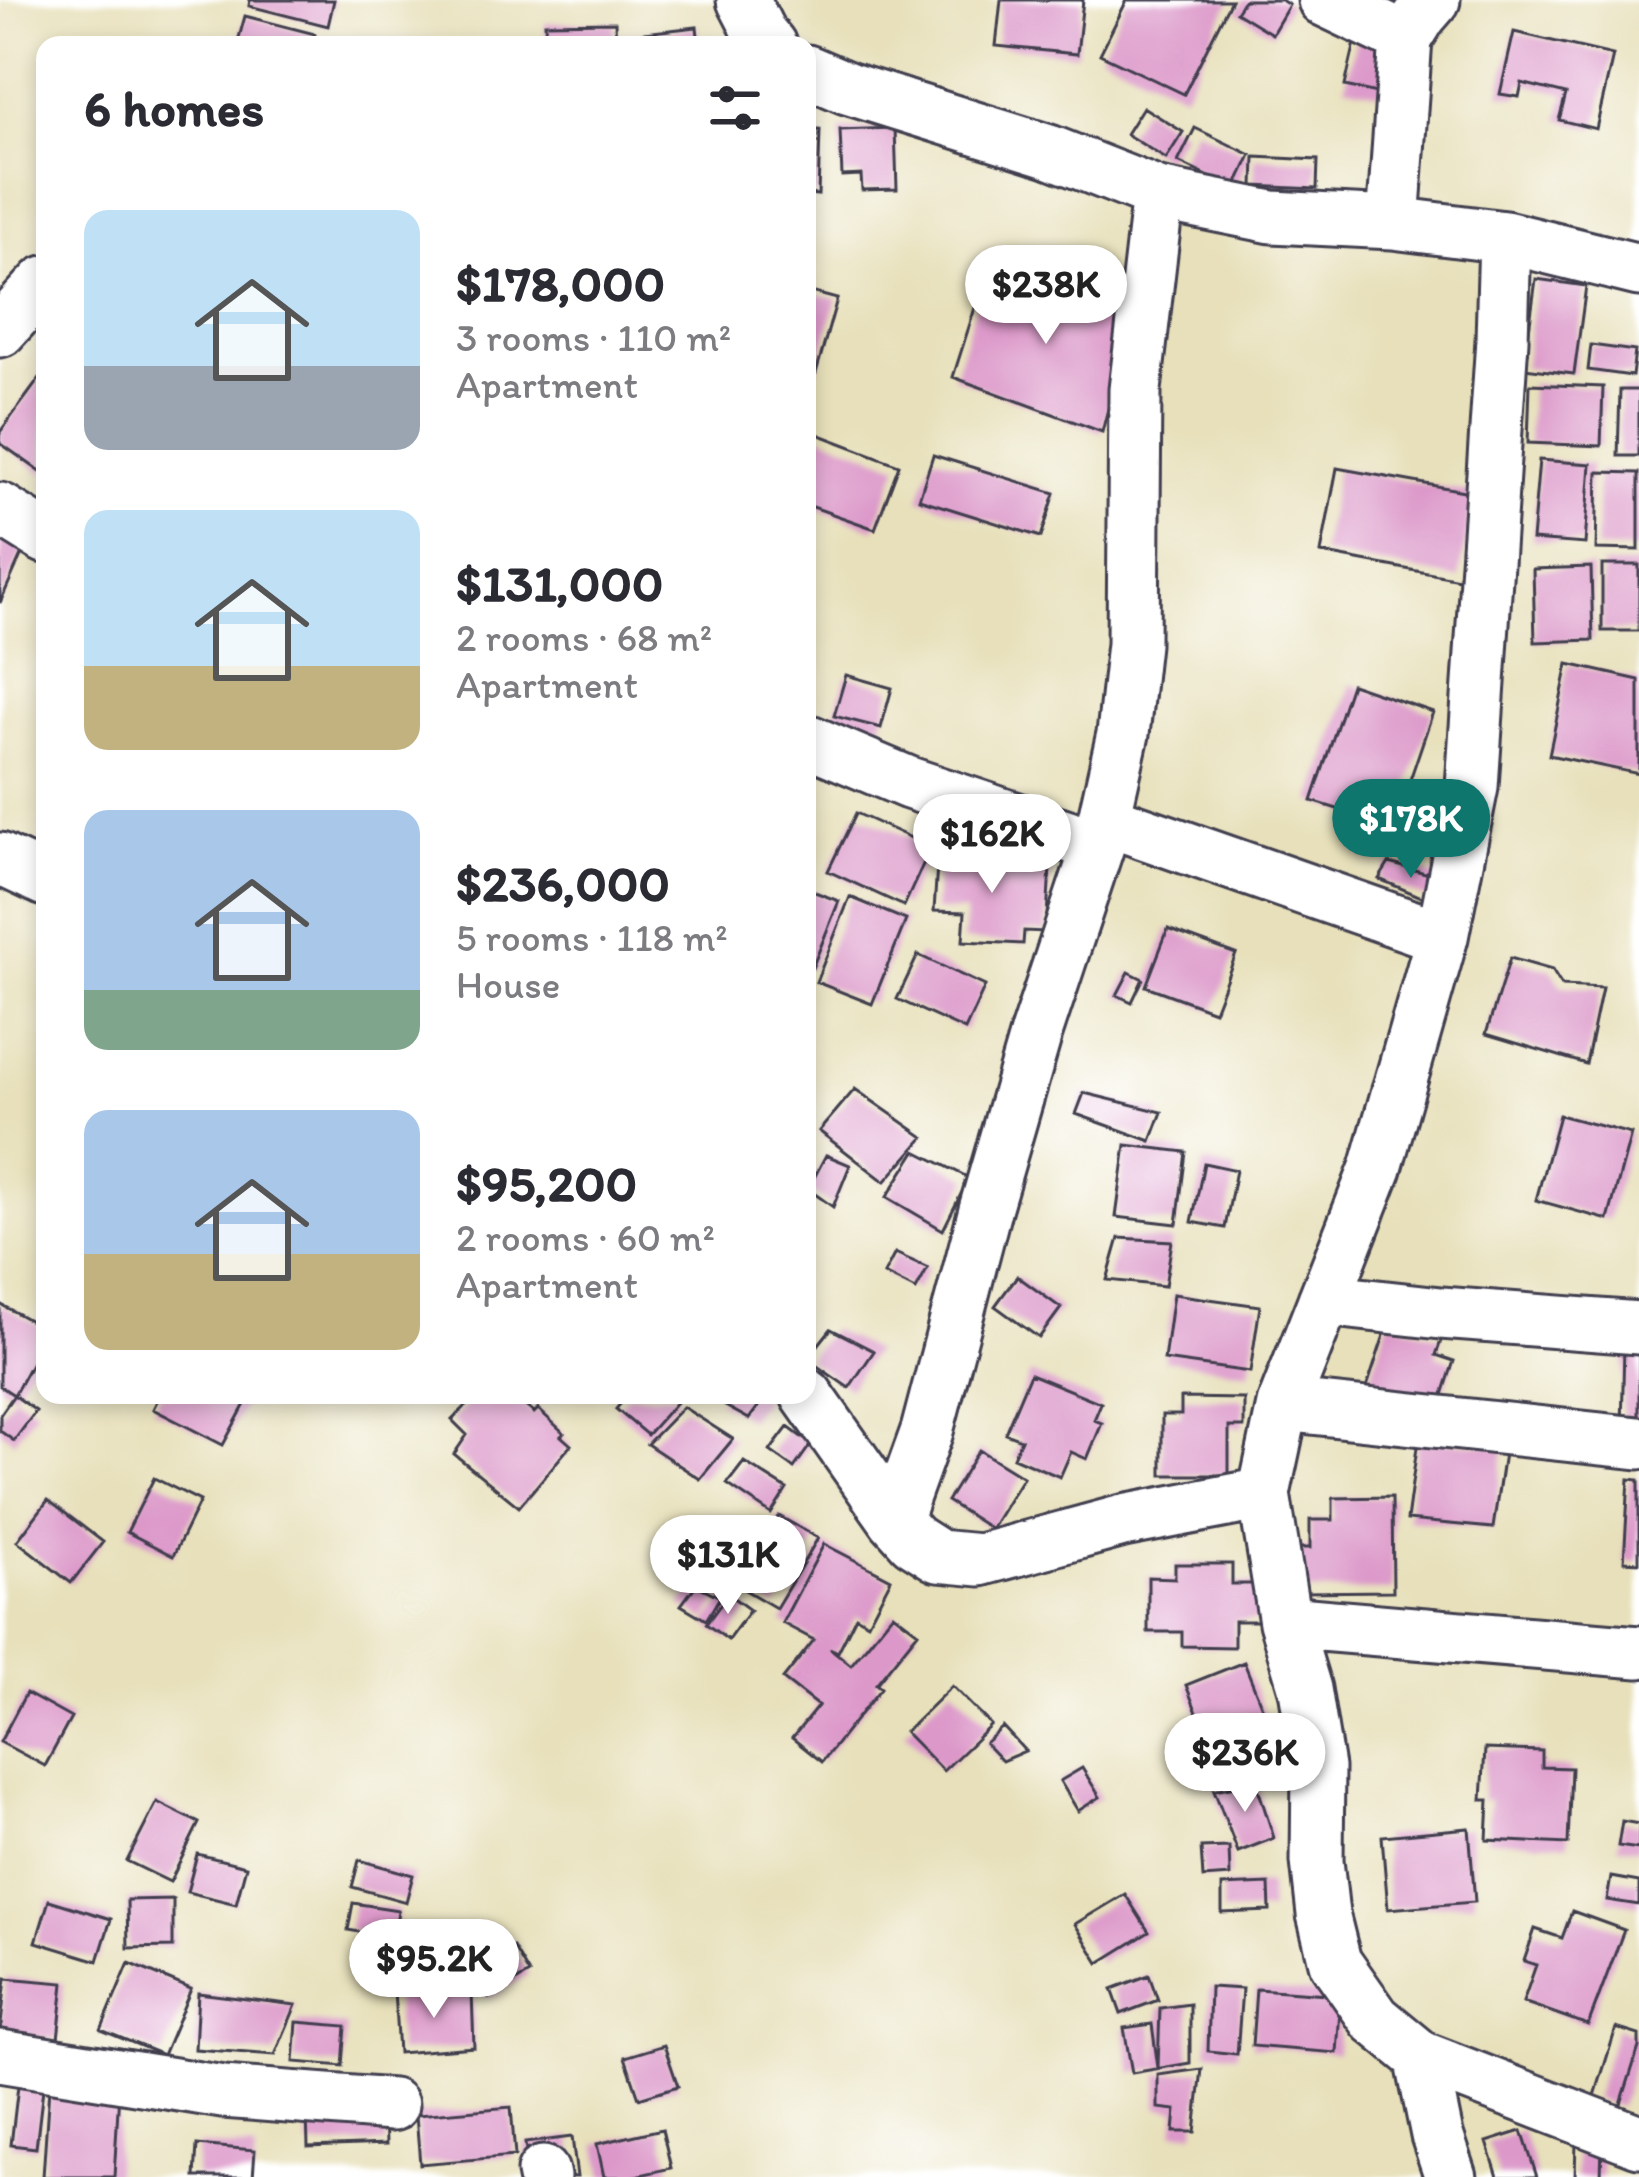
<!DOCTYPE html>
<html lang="en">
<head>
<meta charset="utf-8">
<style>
  body { margin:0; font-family:Itim,sans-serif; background:#f7f7f7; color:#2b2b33; height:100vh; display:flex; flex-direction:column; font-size:45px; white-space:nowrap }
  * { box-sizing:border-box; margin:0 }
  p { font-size:39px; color:#7c7c81 }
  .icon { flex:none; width:66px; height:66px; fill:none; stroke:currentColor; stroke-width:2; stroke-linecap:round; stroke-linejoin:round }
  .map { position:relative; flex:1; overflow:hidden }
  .details { position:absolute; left:36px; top:36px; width:780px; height:1368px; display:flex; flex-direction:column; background:#fff; border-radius:24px; box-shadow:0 6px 18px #0003 }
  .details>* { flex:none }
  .price { position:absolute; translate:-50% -102px; padding:0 27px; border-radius:42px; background:#fff; color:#222; font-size:39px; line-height:78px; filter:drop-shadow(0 3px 6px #0008) }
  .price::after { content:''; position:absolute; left:50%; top:72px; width:36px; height:27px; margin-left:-18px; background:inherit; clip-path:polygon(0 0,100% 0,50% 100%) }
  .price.current { background:#0f766e; color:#fff }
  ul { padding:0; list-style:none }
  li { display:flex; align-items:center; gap:36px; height:300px; padding:0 48px }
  li span { display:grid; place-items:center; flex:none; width:336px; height:240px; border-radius:24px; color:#555 }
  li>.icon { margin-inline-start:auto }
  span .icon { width:144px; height:144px; fill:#fffc; stroke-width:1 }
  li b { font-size:51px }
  h2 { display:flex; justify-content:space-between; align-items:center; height:144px; padding:0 48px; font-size:51px }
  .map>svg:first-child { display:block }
  .building { fill:#dc98c9 }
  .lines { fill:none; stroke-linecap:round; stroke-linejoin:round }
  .minor-casing { stroke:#403e4e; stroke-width:57 }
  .minor { stroke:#fff; stroke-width:51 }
</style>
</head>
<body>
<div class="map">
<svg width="1639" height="2177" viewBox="0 0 1639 2177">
  <rect width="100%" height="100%" fill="#fff"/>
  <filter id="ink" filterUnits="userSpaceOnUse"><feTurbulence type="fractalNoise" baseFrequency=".00833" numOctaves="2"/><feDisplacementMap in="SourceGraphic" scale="24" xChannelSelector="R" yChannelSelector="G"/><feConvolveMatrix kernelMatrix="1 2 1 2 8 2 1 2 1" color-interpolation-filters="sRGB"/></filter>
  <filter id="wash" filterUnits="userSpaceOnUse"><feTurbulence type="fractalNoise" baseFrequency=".004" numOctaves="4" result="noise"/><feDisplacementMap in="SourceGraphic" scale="48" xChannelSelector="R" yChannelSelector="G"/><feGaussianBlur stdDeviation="2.7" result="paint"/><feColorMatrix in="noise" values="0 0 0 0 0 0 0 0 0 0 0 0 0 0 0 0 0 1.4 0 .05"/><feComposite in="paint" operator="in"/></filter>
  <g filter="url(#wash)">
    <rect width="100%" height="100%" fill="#e7e0ba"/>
    <g id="blocks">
      <path class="building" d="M250,0H334L328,26L249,6Z
        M1001,0H1083L1077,54L996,46Z
        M1127,0H1231L1184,94L1100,54Z
        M1244,0H1281L1289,5L1272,34L1236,12Z
        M245,16L315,34L312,45H237Z
        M615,22L616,45H546L545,23Z
        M697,27L699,45H618L617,36Z
        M1514,32L1613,55L1596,129L1559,120L1566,94L1522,83L1519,97L1500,94Z
        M1356,38L1392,46L1381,94L1345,86Z
        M1143,107L1183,132L1166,159L1126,134Z
        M895,128L897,189L862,190L861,175L842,176L840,130Z
        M1195,128L1251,155L1235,189L1178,162Z
        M807,130H820L818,195L807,194Z
        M1255,157L1318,160L1317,189L1254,186Z
        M987,270L1134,306L1102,432L953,377Z
        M1536,279L1586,286L1574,374L1524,368Z
        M807,291L837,299L816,373L807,370Z
        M1591,345L1635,351L1632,376L1588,370Z
        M45,371V475L0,443V432Z
        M1530,384L1603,387L1601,446L1528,443Z
        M1620,390H1639V456H1618Z
        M807,430L899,465L875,529L807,505Z
        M933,455L1055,493L1041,537L919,499Z
        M1539,460L1591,464L1585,544L1532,540Z
        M1337,468L1475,493L1459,579L1321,553Z
        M1598,472L1639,473V550L1596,549Z
        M0,522L30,535L0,603Z
        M1602,565H1639V631H1602Z
        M1591,567L1593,640L1535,642L1533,569Z
        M1568,664L1639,680V774L1549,755Z
        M846,675L892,688L881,728L834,716Z
        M1351,684L1433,712L1394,827L1312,801Z
        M856,813L931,847L904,906L828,871Z
        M938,849L988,851L987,863L1050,867L1046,932L1024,931L1023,944L963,941L965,912L934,911Z
        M1389,863L1440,877L1431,901L1379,879Z
        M807,889L839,901L812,968L807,966Z
        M850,897L906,920L872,1004L816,982Z
        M1168,929L1236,954L1214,1011L1146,986Z
        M918,955L985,986L965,1030L897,999Z
        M1510,958L1552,970L1562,986L1602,988L1586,1064L1486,1034Z
        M1129,972L1143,979L1132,1002L1117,995Z
        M855,1089L924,1137L885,1182L819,1131Z
        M1084,1093L1162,1112L1151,1141L1076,1114Z
        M1559,1115L1631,1134L1608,1220L1536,1200Z
        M1126,1145L1186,1152L1177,1224L1116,1217Z
        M916,1151L969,1178L943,1230L887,1197Z
        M826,1155L850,1165L833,1207L808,1189Z
        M1204,1163L1236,1170L1225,1228L1192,1222Z
        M1119,1238L1172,1241L1165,1286L1107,1280Z
        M895,1253L928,1268L916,1290L884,1274Z
        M1017,1276L1061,1308L1039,1338L995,1306Z
        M1173,1294L1260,1306L1250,1372L1164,1360Z
        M0,1304L45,1329V1338L14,1395L0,1386Z
        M1389,1320L1442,1338L1436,1355L1454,1361L1436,1416L1365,1393Z
        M831,1329L874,1351L849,1388L807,1359Z
        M1624,1345L1639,1346V1429L1622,1428Z
        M1030,1374L1101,1403L1094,1420L1102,1423L1087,1459L1071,1452L1060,1477L1013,1457L1021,1439L1005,1433Z
        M14,1395L36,1411L14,1441L0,1431V1415Z
        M160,1395H250L223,1445L153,1409Z
        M454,1395H512L534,1413L538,1409L564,1433L561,1436L571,1445L519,1507L454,1454L467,1435L452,1420L467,1405Z
        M628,1395H674L679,1399L647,1435L616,1409Z
        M723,1395H767L749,1419L718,1402Z
        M1181,1398L1244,1399V1427H1229V1475H1162V1415H1181Z
        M683,1407L733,1439L700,1479L647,1444Z
        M788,1427L811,1444L794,1468L770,1451Z
        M1418,1440L1505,1446L1493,1528L1407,1520Z
        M979,1450L1023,1477L991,1529L947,1501Z
        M744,1462L787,1489L771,1514L727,1484Z
        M154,1478L200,1501L173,1556L127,1532Z
        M1629,1479L1639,1480V1562L1624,1561Z
        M1392,1497L1393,1591L1299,1592V1548H1310V1520H1333V1498Z
        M48,1500L103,1542L71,1583L17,1541Z
        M779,1516L818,1538L776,1608L738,1586Z
        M824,1544L891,1579L868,1623L856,1616L838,1652L830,1648L851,1665L893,1613L918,1632L876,1684L881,1688L822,1762L792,1738L818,1706L783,1679L814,1640L782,1623Z
        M1175,1564H1232V1584H1258V1621H1234V1647L1182,1646V1632H1148V1577L1175,1578Z
        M696,1585L720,1597L706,1620L681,1605Z
        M728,1594L750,1610L728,1640L706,1624Z
        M1244,1662L1278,1747L1220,1770L1186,1685Z
        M952,1686L991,1725L943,1771L905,1732Z
        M26,1693L71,1718L45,1766L0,1742Z
        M1003,1727L1025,1751L1002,1761L985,1743Z
        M1485,1749L1542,1751V1767L1571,1768L1568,1844L1487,1840L1489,1800H1482Z
        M1082,1768L1100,1797L1078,1811L1060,1781Z
        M1256,1782L1274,1838L1238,1852L1214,1790Z
        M157,1802L199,1823L170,1882L127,1861Z
        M1622,1821L1639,1824V1849L1618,1846Z
        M1469,1828L1475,1902L1388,1909L1382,1836Z
        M1229,1847L1230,1876L1203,1878L1201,1848Z
        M197,1854L246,1866L236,1904L187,1892Z
        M359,1860L413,1875L406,1902L352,1887Z
        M1611,1877L1639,1882V1905L1607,1900Z
        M1269,1884L1270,1911L1222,1913V1886Z
        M1125,1894L1149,1932L1099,1963L1075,1924Z
        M173,1899V1947L128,1948L127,1900Z
        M49,1900L111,1919L98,1961L36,1942Z
        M353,1903L398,1910L394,1938L348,1930Z
        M1572,1911L1624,1930L1588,2025L1523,2002L1536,1965L1524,1961L1535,1929L1562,1938Z
        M513,1947L529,1974L489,1998L473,1971Z
        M129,1963L191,1989L163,2055L101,2030Z
        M1149,1975L1158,2000L1121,2014L1112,1989Z
        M6,1978L64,1983L58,2039L0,2034Z
        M1210,1987L1242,1989L1237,2054L1208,2051Z
        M1256,1989L1341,1995L1337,2053L1252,2046Z
        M394,1991L472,1993L474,2047L398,2053Z
        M198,1993L296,2005L275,2055L195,2049Z
        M1190,2004V2063L1132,2073L1124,2028L1152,2024L1158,2068L1160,2008Z
        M297,2022L346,2026L343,2066L294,2062Z
        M1616,2028L1639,2035V2047L1620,2107L1594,2099Z
        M664,2045L678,2086L639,2098L625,2057Z
        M1202,2069L1195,2132H1174L1176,2110L1158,2108V2075Z
        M19,2077L44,2080L36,2148L11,2145Z
        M49,2087L119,2091L114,2177H43Z
        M511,2107L515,2156L420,2164L416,2115Z
        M385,2110L386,2144L308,2147L307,2113Z
        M662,2129L671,2168L632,2177H604L597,2144Z
        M1522,2131L1537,2177H1498L1487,2142Z
        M572,2137L577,2177H529L525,2143Z
        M1576,2142H1602L1601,2177H1575Z
        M197,2145L255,2150L253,2177H195Z"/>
    </g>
  </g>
  <g filter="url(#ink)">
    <use href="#blocks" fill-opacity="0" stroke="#403e4e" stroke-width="3"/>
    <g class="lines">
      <g class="minor-casing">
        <path id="minor" d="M743,0L760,33L770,45
          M1324,0L1406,39
          M807,71L847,88L1049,151L1158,194L1272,217L1393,223L1505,237L1639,270
          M1393,223L1406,39L1421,15L1434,0
          M1505,237L1502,340L1472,787L1442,937L1376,1168L1283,1405L1264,1494L1285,1622L1305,1689L1318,1768L1317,1861L1323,1914L1335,1962L1375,2019L1421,2057L1639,2141
          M0,331L45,282
          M0,509L45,537
          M807,740L909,783L1098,846
          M1104,819L1442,937
          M0,859L45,880
          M1324,1300L1441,1313L1639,1328
          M807,1395L895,1520L913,1540L938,1556L980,1560L1123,1521L1264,1494
          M1283,1405L1639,1443
          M895,1520L927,1431L986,1206L1036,1033L1098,846L1123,734L1133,644L1135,390L1158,194
          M1285,1622L1639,1652
          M0,2056L223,2092L392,2105
          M1421,2057L1437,2135L1451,2177
          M543,2172L544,2177"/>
      </g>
      <use href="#minor" class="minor"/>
    </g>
  </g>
</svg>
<b class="price" style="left:1046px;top:347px">$238K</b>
<b class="price current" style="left:1411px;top:881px">$178K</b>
<b class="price" style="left:992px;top:896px">$162K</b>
<b class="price" style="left:728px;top:1617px">$131K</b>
<b class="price" style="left:1245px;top:1815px">$236K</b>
<b class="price" style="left:434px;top:2021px">$95.2K</b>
<section class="details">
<h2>6 homes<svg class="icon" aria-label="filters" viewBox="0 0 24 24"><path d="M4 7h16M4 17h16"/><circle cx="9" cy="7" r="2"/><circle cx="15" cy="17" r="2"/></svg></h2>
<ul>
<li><span style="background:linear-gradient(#bfe0f5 65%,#9aa5b1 0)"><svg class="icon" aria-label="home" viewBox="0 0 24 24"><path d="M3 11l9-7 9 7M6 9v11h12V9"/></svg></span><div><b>$178,000</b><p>3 rooms · 110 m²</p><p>Apartment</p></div></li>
<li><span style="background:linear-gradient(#bfe0f5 65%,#c2b280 0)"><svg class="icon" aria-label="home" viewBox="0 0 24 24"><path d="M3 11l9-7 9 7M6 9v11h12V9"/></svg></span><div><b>$131,000</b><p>2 rooms · 68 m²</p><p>Apartment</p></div></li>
<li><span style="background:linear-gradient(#a9c7e8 75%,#7fa58c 0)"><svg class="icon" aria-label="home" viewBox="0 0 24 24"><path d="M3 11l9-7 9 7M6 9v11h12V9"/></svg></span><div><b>$236,000</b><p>5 rooms · 118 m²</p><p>House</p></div></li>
<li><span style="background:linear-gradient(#a9c7e8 60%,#c2b280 0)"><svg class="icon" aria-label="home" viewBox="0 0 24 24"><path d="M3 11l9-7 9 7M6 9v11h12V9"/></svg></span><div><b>$95,200</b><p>2 rooms · 60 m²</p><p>Apartment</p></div></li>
</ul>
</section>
</div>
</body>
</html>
